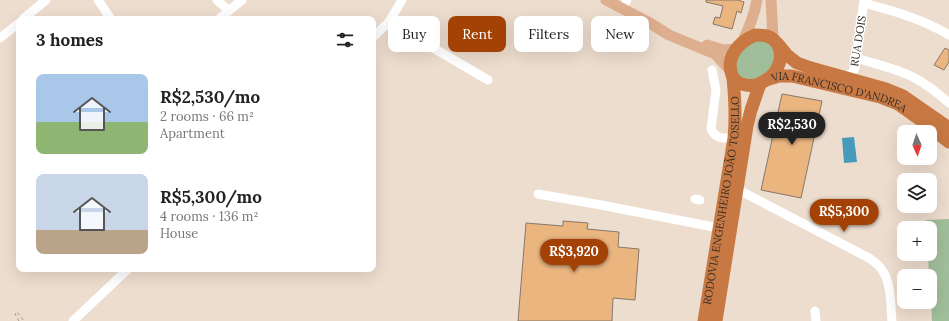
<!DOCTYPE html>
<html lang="en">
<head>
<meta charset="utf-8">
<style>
  body { margin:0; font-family:Lora,serif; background:#f6f6f6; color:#222; height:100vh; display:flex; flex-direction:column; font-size:15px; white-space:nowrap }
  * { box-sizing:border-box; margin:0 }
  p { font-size:13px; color:#767676 }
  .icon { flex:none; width:22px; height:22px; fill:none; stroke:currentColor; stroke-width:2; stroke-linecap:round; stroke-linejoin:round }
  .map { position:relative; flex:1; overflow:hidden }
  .side { position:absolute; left:16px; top:16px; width:360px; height:256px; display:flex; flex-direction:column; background:#fff; border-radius:8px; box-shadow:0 4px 16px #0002 }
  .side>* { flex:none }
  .hud { position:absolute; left:388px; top:16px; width:380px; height:36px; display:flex; gap:8px }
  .needle { width:26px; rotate:177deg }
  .buttons { position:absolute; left:897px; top:125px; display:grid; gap:8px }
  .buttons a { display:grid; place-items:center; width:40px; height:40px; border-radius:8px; background:#fff; box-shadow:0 4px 16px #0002; font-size:20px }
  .price { position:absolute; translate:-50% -34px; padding:0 9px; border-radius:14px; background:#a44205; color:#fff; font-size:13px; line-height:26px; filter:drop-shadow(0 1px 2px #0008) }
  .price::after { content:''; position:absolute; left:50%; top:24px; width:12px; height:9px; margin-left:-6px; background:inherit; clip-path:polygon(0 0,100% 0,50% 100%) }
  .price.current { background:#222; color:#fff }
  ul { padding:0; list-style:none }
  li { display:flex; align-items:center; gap:12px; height:100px; padding:0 20px }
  li span { display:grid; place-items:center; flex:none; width:112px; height:80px; border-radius:8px; color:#555 }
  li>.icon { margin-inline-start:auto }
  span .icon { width:48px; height:48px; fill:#fffc; stroke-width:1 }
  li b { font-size:17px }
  h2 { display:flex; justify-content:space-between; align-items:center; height:48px; padding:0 20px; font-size:17px }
  .tag { padding:0 14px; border-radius:8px; background:#fff; box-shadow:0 4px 16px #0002; font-size:14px; line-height:36px }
  .tag.current { background:#a44205; color:#fff }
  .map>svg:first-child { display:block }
  .green { fill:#a1be9a }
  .water { fill:#459bb9 }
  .building { fill:#ebb580; stroke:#86786b }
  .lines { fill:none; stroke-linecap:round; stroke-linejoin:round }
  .path { stroke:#a1958a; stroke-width:1; stroke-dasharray:3 3; stroke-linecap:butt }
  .minor { stroke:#fff; stroke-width:9 }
  .major { stroke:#deaf8e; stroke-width:11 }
  .highway { stroke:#c87943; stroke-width:13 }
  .labels { text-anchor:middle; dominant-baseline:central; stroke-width:3; stroke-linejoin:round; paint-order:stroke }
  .street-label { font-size:11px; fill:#342e29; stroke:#fff }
</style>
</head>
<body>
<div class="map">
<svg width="949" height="321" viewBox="0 0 949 321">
  <rect width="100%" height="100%" fill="#edddce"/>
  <path class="green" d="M757,40L770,43L777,53L773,65L759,79L753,81L739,76L735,71L736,56L750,43Z
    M949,219V321H932L930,276H929L928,254H930V228H926V220Z"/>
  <path class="water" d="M854,137L857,162L844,163L842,138Z"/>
  <path class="building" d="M706,0H738L744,2L741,13L737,11L732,29L713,24L715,17L720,18L723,6L706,2Z
    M945,48L949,50V62L944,70L934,65Z
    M782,94L822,101L801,198L761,190Z
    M563,221L588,223L587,229L619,232L618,247L639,249L635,300L613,298L612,321H518L526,223L563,226Z"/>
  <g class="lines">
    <path class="path" d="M19,321L15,314L17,312L24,321"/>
    <path class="minor" d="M98,0L111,19
      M217,0L229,11
      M864,3C893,11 923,19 949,35
      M623,8L627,0
      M23,19L46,0
      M219,19L242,0
      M389,22L488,80
      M373,37L389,22L402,0
      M0,38L19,23
      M856,58C875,64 895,68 913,77C926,84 938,93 949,103
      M712,70L716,90L711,129C717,140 722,138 734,138
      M843,77L852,73L855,68L864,0
      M737,189L869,258C872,260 876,263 879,266C892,280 890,302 892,321
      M538,194L601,205L719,228
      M695,199L700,200
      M815,311L816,321
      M73,321L128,269"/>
    <path class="major" d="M606,0L650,23L669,35L715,54L729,69
      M771,0L773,39
      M741,44C749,29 754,17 757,0
      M707,45L723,50L736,49"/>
    <g class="highway">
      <path d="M755,35C759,35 764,35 767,36C779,40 783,53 779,64C775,76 759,88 746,85C740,84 734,81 732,75C725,57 739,42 755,35Z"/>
      <path d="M778,44L787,55L797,63L811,68L886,89L903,96L949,128"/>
      <path id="s1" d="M766,80L779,76H792L880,97L898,104L922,121L949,142"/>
      <path id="s2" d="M704,321L734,138C736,118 735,98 733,78"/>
      <path d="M716,321L747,126L751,110L760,84"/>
    </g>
  </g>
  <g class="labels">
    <g class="street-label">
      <text transform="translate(858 41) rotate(-81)">RUA DOIS</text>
      <text stroke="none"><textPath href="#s1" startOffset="76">VIA FRANCISCO D'ANDREA</textPath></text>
      <text stroke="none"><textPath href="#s2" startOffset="122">RODOVIA ENGENHEIRO JOÃO TOSELLO</textPath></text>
    </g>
  </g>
</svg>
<div class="buttons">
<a><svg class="needle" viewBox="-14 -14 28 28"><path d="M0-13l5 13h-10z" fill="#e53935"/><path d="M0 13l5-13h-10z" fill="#767676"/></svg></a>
<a><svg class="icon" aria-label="layers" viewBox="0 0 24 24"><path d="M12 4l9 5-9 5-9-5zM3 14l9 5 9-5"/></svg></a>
<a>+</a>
<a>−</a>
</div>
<b class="price current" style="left:792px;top:146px">R$2,530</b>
<b class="price" style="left:844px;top:233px">R$5,300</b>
<b class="price" style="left:574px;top:273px">R$3,920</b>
<div class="hud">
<a class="tag">Buy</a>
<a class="tag current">Rent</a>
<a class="tag">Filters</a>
<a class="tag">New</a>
</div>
<section class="side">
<h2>3 homes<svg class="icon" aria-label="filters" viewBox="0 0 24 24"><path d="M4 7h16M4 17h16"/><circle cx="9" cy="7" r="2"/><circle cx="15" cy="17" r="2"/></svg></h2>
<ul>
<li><span style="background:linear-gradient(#a9c7e8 60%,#8fb573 0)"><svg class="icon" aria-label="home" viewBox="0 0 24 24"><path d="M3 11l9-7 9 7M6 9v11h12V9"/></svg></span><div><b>R$2,530/mo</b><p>2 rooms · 66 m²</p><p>Apartment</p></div></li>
<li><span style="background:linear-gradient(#c9d6e8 70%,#b9a48a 0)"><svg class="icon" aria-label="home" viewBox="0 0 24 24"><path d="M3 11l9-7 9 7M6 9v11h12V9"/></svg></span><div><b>R$5,300/mo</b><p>4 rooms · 136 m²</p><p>House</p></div></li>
</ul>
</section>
</div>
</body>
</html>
